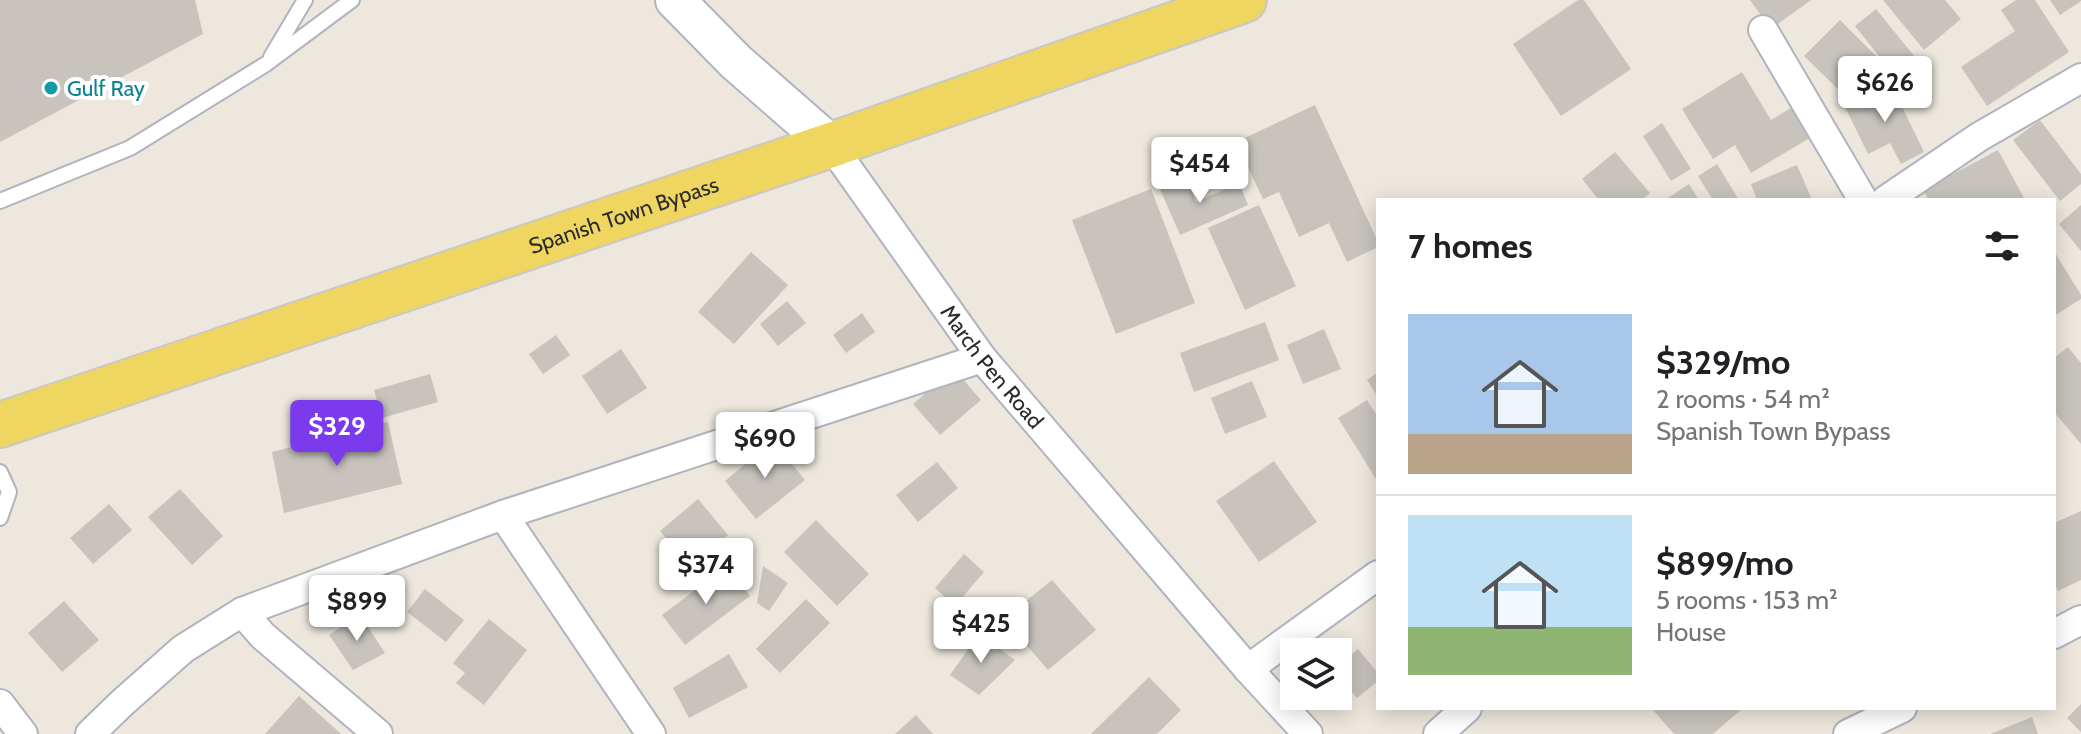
<!DOCTYPE html>
<html lang="en">
<head>
<meta charset="utf-8">
<style>
  body { margin:0; font-family:Cabin,sans-serif; background:#f6f6f6; color:#202124; height:100vh; display:flex; flex-direction:column; font-size:30px; white-space:nowrap }
  * { box-sizing:border-box; margin:0 }
  p { font-size:26px; color:#757577 }
  .icon { flex:none; width:44px; height:44px; fill:none; stroke:currentColor; stroke-width:2; stroke-linecap:round; stroke-linejoin:round }
  .map { position:relative; flex:1; overflow:hidden }
  .sheet { position:absolute; left:1376px; top:198px; width:680px; height:512px; display:flex; flex-direction:column; background:#fff; border-radius:0px; box-shadow:0 4px 20px #0003 }
  .sheet>* { flex:none }
  .controls { position:absolute; left:1280px; top:638px; display:grid; gap:16px }
  .controls a { display:grid; place-items:center; width:72px; height:72px; border-radius:0px; background:#fff; box-shadow:0 4px 20px #0003; font-size:40px }
  .price { position:absolute; translate:-50% -68px; padding:0 18px; border-radius:8px; background:#fff; color:#222; font-size:26px; line-height:52px; filter:drop-shadow(0 2px 4px #0008) }
  .price::after { content:''; position:absolute; left:50%; top:48px; width:24px; height:18px; margin-left:-12px; background:inherit; clip-path:polygon(0 0,100% 0,50% 100%) }
  .price.active { background:#7c3aed; color:#fff }
  ul { padding:0; list-style:none }
  li { display:flex; align-items:center; gap:24px; height:200px; padding:0 32px }
  li+li { border-top:2px solid #e0e0e0 }
  li span { display:grid; place-items:center; flex:none; width:224px; height:160px; border-radius:0px; color:#555 }
  li>.icon { margin-inline-start:auto }
  span .icon { width:96px; height:96px; fill:#fffc; stroke-width:1 }
  li b { font-size:34px }
  h2 { display:flex; justify-content:space-between; align-items:center; height:96px; padding:0 32px; font-size:34px }
  .map>svg:first-child { display:block }
  .building { fill:#c8c4bd }
  .lines { fill:none; stroke-linecap:round; stroke-linejoin:round }
  .lane-casing { stroke:#b1b3be; stroke-width:18 }
  .street-casing { stroke:#b1b3be; stroke-width:32 }
  .secondary-casing { stroke:#b1b3be; stroke-width:42 }
  .primary-casing { stroke:#c8c8c8; stroke-width:48 }
  .lane { stroke:#fff; stroke-width:14 }
  .street { stroke:#fff; stroke-width:28 }
  .secondary { stroke:#fff; stroke-width:38 }
  .primary { stroke:#efd660; stroke-width:44 }
  .culture-dot { fill:#0f9aa8; stroke:#fff; stroke-width:3 }
  .labels { text-anchor:middle; dominant-baseline:central; stroke-width:8; stroke-linejoin:round; paint-order:stroke }
  .culture-label { font-size:22px; fill:#0d838f; stroke:#fff; text-anchor:start }
  .street-label { font-size:22px; fill:#2b2b2b; stroke:#fff }
</style>
</head>
<body>
<div class="map">
<svg width="2081" height="734" viewBox="0 0 2081 734">
  <rect width="100%" height="100%" fill="#ede7dd"/>
  <path class="building" d="M0,0H195L203,34L0,142Z
    M1578,0H1584L1631,69L1561,116L1513,44Z
    M1750,0H1811L1771,29Z
    M1883,0H1945L1961,19L1924,50Z
    M2016,0H2035L2069,52L1987,106L1961,67L2015,31L2001,10Z
    M2050,0H2081V1L2060,15Z
    M1876,9L1919,62L1898,80L1855,26Z
    M1840,20L1884,64L1848,99L1804,56Z
    M1742,72L1771,120L1794,106L1813,136L1751,173L1735,145L1713,159L1682,109Z
    M1891,84L1924,152L1901,164L1890,143L1868,154L1845,107Z
    M1315,105L1378,242V247L1347,262L1329,223L1299,237L1279,192L1263,199L1236,142Z
    M2040,120L2081,174V184L2060,201L2013,140Z
    M1662,123L1691,169L1671,181L1643,136Z
    M1998,150L2025,200H1929L1923,190Z
    M1615,152L1650,193L1642,200H1599L1582,179Z
    M1717,164L1739,200H1713L1698,176Z
    M1797,165L1812,200H1757L1751,184Z
    M1186,177L1196,202L1239,183L1248,205L1180,235L1160,189Z
    M1689,184L1699,200H1665Z
    M1151,189L1195,303L1116,334L1072,220Z
    M1259,205L1296,286L1245,310L1208,228Z
    M2081,205V251L2059,224Z
    M2054,251L2081,295V299L2054,316Z
    M751,252L788,285L734,344L698,312Z
    M787,301L806,323L778,346L760,324Z
    M862,313L875,332L846,353L833,335Z
    M1265,322L1279,360L1194,392L1180,353Z
    M1324,329L1341,369L1303,384L1287,345Z
    M556,335L570,355L543,374L529,354Z
    M2068,347L2081,363V444L2054,412V358Z
    M621,349L647,388L607,414L582,376Z
    M954,369L981,400L940,435L913,404Z
    M1378,372V397L1367,380Z
    M430,374L438,402L382,418L374,390Z
    M1252,381L1267,417L1225,434L1211,398Z
    M1367,400L1378,417V478L1376,479L1338,418Z
    M388,422L402,484L284,513L272,452Z
    M773,441L805,480L756,519L725,481Z
    M1274,461L1317,522L1259,562L1216,501Z
    M937,462L958,488L918,522L896,495Z
    M180,489L223,536L192,565L148,517Z
    M698,499L728,535L689,567L660,531Z
    M109,504L132,530L93,564L70,538Z
    M2081,511V580L2058,591L2054,582V523Z
    M816,520L869,574L837,606L784,552Z
    M964,554L984,572L955,606L935,588Z
    M727,566L750,596L685,645L662,615Z
    M763,566L788,583L769,611L757,603Z
    M1052,580L1096,630L1048,670L1004,619Z
    M425,589L464,620L446,642L407,612Z
    M806,599L830,623L780,673L756,649Z
    M64,601L99,640L62,672L28,633Z
    M360,615L385,653L353,670L329,635Z
    M489,619L527,650L484,705L456,683L465,673L453,663Z
    M979,634L1015,660L979,695L950,675Z
    M1358,649L1378,673V681L1357,698L1338,676V666Z
    M729,654L748,687L689,718L673,688Z
    M1149,677L1181,710L1157,734H1091Z
    M299,696L341,734H265Z
    M2081,704V732L2067,718Z
    M1655,708H1743L1713,734H1674L1653,710Z
    M916,715L933,734H895Z
    M2032,717L2038,734H1990Z"/>
  <g class="lines">
    <g class="lane-casing">
      <path id="lane" d="M271,57L305,0
        M0,201L130,148L266,64L352,0
        M0,472L9,492L0,518"/>
    </g>
    <g class="street-casing">
      <g id="street">
        <path d="M1763,30L1863,200"/>
        <path id="s1" d="M831,145L982,358L1248,669L1308,734"/>
        <path d="M1886,200L1979,137L2081,78"/>
        <path d="M503,515L651,734"/>
        <path d="M242,612L263,636L378,734"/>
        <path d="M2054,634L2081,620"/>
        <path d="M1248,669L1378,575"/>
        <path d="M0,704L23,734"/>
        <path d="M90,734L122,703L183,649L242,612L503,515L982,358"/>
        <path d="M1438,734L1467,708"/>
        <path d="M1848,734L1902,708"/>
      </g>
    </g>
    <g class="secondary-casing">
      <path id="secondary" d="M675,0L736,62L831,145"/>
    </g>
    <g class="primary-casing">
      <g id="primary">
        <path id="s2" d="M0,425L831,145L1244,0"/>
      </g>
    </g>
    <use href="#lane" class="lane"/>
    <use href="#street" class="street"/>
    <use href="#secondary" class="secondary"/>
    <use href="#primary" class="primary"/>
  </g>
  <circle class="culture-dot" cx="51" cy="88" r="8"/>
  <g class="labels">
    <g class="culture-label">
      <text x="67" y="88">Gulf Ray</text>
    </g>
    <g class="street-label">
      <text stroke="none"><textPath href="#s2" startOffset="658">Spanish Town Bypass</textPath></text>
      <text stroke="none"><textPath href="#s1" startOffset="274">March Pen Road</textPath></text>
    </g>
  </g>
</svg>
<div class="controls">
<a><svg class="icon" aria-label="layers" viewBox="0 0 24 24"><path d="M12 4l9 5-9 5-9-5zM3 14l9 5 9-5"/></svg></a>
</div>
<b class="price" style="left:1885px;top:124px">$626</b>
<b class="price" style="left:1200px;top:205px">$454</b>
<b class="price active" style="left:337px;top:468px">$329</b>
<b class="price" style="left:765px;top:480px">$690</b>
<b class="price" style="left:706px;top:606px">$374</b>
<b class="price" style="left:357px;top:643px">$899</b>
<b class="price" style="left:981px;top:665px">$425</b>
<section class="sheet">
<h2>7 homes<svg class="icon" aria-label="filters" viewBox="0 0 24 24"><path d="M4 7h16M4 17h16"/><circle cx="9" cy="7" r="2"/><circle cx="15" cy="17" r="2"/></svg></h2>
<ul>
<li><span style="background:linear-gradient(#a9c7e8 75%,#b9a48a 0)"><svg class="icon" aria-label="home" viewBox="0 0 24 24"><path d="M3 11l9-7 9 7M6 9v11h12V9"/></svg></span><div><b>$329/mo</b><p>2 rooms · 54 m²</p><p>Spanish Town Bypass</p></div></li>
<li><span style="background:linear-gradient(#bfe0f5 70%,#8fb573 0)"><svg class="icon" aria-label="home" viewBox="0 0 24 24"><path d="M3 11l9-7 9 7M6 9v11h12V9"/></svg></span><div><b>$899/mo</b><p>5 rooms · 153 m²</p><p>House</p></div></li>
</ul>
</section>
</div>
</body>
</html>
